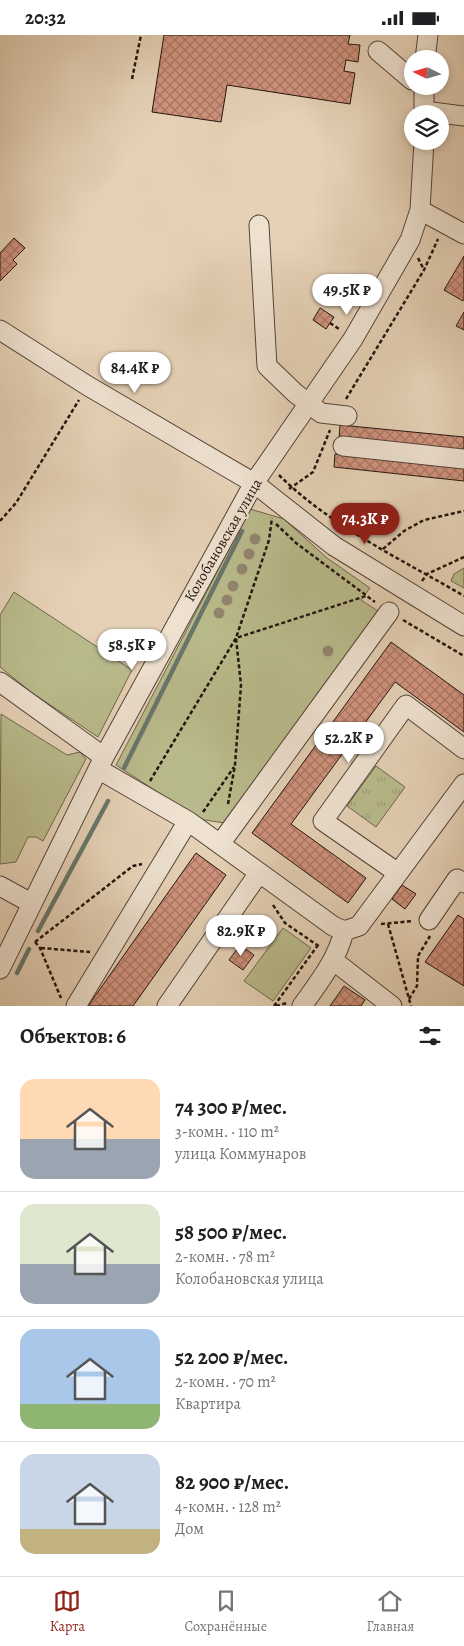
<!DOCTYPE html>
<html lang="ru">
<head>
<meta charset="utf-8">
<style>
  body { margin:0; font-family:Alegreya,serif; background:#f2f2f2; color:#202124; height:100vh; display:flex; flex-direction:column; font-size:19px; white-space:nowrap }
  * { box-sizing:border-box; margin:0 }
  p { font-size:16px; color:#757577 }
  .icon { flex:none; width:28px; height:28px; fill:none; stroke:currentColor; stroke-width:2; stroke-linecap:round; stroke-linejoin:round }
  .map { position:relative; height:971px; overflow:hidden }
  .drawer { display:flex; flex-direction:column; background:#fff; flex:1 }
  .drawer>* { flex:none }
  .needle { width:32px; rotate:275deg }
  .fabs { position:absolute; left:404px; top:15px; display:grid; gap:10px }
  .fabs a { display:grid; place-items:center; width:45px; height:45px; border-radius:50%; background:#fff; box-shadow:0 2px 8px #0003; font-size:25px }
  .price { position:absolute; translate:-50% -42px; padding:0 11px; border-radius:18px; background:#fff; color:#222; font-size:16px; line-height:32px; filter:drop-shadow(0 1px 2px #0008) }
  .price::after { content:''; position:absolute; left:50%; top:30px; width:15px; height:11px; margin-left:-8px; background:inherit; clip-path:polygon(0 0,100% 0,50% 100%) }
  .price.selected { background:#8f2418; color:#fff }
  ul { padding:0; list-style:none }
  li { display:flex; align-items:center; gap:15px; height:125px; padding:0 20px }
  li+li { border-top:1px solid #e0e0e0 }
  li span { display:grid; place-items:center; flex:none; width:140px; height:100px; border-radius:15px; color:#555 }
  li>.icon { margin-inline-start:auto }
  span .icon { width:60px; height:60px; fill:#fffc; stroke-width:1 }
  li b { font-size:21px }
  h2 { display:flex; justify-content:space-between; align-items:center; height:60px; padding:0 20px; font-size:21px }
  .status { display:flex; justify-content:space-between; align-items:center; height:35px; padding:0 25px; background:#fff; direction:ltr }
  .status svg { height:14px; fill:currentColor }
  .menu { display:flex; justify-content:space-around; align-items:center; height:70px; border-top:1px solid #e0e0e0; background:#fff; font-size:14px; color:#757577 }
  .menu a { display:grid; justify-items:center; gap:2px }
  .menu .selected { color:#8f2418 }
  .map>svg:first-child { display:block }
  .grass { fill:#b9ba8b; stroke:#6e674c }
  .park { fill:url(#park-tufts); stroke:#6e674c }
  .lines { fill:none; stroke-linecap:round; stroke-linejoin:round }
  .stream { stroke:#68766b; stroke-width:4.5 }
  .building { fill:url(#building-cross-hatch); stroke:#23140e }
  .minor-casing { stroke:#544338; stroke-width:21 }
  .path { stroke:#23140e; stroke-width:2.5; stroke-dasharray:4 2.5; stroke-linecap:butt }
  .minor { stroke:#eee1d0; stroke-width:19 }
  .tree { fill:#93856e }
  .labels { text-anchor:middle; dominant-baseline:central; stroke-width:4.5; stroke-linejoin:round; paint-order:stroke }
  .street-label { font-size:15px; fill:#23140e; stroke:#eee1d0 }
</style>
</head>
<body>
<div class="status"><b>20:32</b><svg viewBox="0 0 49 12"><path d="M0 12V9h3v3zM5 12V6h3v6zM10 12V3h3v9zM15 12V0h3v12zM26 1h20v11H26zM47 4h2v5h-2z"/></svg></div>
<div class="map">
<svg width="464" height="971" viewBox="0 0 464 971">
  <defs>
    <pattern id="park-tufts" width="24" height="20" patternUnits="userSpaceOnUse" patternTransform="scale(1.25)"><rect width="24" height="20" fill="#b9ba8b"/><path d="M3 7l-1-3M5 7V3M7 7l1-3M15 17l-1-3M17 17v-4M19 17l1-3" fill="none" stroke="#9f9f77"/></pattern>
    <pattern id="building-cross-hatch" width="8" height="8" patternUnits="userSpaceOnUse" patternTransform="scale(1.25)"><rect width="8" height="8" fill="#d0927c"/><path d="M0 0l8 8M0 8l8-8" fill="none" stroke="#a87664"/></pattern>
  </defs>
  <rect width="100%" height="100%" fill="#e5d1b6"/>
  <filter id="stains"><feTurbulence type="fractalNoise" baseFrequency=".004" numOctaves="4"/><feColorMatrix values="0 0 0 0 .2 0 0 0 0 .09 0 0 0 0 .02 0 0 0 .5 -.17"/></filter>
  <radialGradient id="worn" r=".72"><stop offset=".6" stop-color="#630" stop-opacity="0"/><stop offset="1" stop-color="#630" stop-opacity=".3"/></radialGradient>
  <path class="grass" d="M250,474L284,484L327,523L370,553L361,565L381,578L224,788L199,784L116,730Z
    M464,533V553L451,546L454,539Z
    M14,557L132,635L98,702L31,657L0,632V580Z
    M1,679L67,720L80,717L86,724L43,806L36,802H28L16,827L0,829Z
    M283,893L311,913L273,966L244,946Z"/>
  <path class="park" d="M376,731L405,752L376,792L347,771Z"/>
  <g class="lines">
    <path class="stream" d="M124,733L242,496
      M38,896L108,766
      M17,938L29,914"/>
  </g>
  <path class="building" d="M164,0H350L348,9L360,10L358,27L346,25L344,36L355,38L350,69L227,50L221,87L152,77Z
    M14,203L25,213L13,225L17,229L0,246V218Z
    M464,221V264L463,266L444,255Z
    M320,273L334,282L326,294L313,285Z
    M464,277V295L456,291Z
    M340,390L464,402V416L339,404Z
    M335,419L464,433V446L334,432Z
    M391,607L464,660V697L395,647L291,789L366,843L348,868L252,798Z
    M196,818L226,840L133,971H88Z
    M402,850L416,859L405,874L392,864Z
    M458,880L464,884V951L425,927Z
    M240,910L254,920L243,935L229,925Z
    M344,951L365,965L361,971H330Z"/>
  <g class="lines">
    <g class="minor-casing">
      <path id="minor" d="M378,16L412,45
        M425,24L428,0
        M424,51V79
        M424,76L464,81
        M420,175L464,199
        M259,190L267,331L295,358L321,378L347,381
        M0,295L88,351L254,448L334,511L464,591
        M343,411L464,424
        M0,647L104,722
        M98,734L188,786L333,891L344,896L359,891L464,749
        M220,809L389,577
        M398,838L323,786L406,670L464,714
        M0,851L31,868
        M429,885L457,844L464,848
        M334,926L392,971
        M0,934L104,722L254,448L353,304L410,205L420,175L424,106
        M76,971L188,786
        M167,971L259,838
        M302,971C319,947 337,925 344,896"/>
    </g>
    <path class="path" d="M132,44L141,0
      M418,223L424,235
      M330,288L339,294
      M346,364L424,235L438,204
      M279,440C330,491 403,525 464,561
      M289,454L313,437L330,395
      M0,486L16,468L79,365
      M276,489L296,508L375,567
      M383,514L404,496L424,485L464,476
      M422,546L427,539L464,522
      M403,585L464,621
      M150,746L236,603L366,561
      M228,769L235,730L241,650L236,603L269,505L272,483
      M203,777L234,732
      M273,870L285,888L320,912
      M381,889L413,886
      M388,889L411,971
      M35,907L133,831L142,829
      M35,907L40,913L61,963
      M41,913L90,917
      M409,964L417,951L418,921L430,901
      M274,971L318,910
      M276,971L287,968"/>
    <use href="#minor" class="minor"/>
  </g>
  <g class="tree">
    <circle cx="255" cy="504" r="5.5"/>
    <circle cx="249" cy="519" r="5.5"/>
    <circle cx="242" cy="534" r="5.5"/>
    <circle cx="233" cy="551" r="5.5"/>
    <circle cx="227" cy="565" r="5.5"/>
    <circle cx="219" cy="578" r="5.5"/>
    <circle cx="328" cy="616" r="5.5"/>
  </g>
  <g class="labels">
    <g class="street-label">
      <text transform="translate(223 505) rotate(-60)">Колобановская улица</text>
    </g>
  </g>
  <rect width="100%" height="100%" filter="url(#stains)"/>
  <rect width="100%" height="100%" fill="url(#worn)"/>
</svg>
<div class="fabs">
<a><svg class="needle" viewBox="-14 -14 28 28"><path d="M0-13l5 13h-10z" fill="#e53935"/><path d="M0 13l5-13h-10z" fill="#757577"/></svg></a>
<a><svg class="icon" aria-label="layers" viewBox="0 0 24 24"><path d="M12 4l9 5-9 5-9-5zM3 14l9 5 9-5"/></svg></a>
</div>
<b class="price" style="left:347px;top:281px">49.5K ₽</b>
<b class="price" style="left:135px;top:359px">84.4K ₽</b>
<b class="price selected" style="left:365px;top:510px">74.3K ₽</b>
<b class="price" style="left:132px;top:636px">58.5K ₽</b>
<b class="price" style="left:349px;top:729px">52.2K ₽</b>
<b class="price" style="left:241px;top:922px">82.9K ₽</b>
</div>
<section class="drawer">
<h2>Объектов: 6<svg class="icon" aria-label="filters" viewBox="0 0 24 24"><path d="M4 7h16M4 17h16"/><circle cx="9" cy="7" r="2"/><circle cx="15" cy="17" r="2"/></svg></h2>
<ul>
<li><span style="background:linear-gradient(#ffd9b3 60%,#9aa5b1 0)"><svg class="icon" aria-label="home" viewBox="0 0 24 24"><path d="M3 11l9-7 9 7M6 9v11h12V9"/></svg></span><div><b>74 300 ₽/мес.</b><p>3-комн. · 110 m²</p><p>улица Коммунаров</p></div></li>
<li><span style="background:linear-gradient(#dfe7d0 60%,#9aa5b1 0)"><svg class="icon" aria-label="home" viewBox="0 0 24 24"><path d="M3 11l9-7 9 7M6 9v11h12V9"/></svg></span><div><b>58 500 ₽/мес.</b><p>2-комн. · 78 m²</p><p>Колобановская улица</p></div></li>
<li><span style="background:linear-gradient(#a9c7e8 75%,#8fb573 0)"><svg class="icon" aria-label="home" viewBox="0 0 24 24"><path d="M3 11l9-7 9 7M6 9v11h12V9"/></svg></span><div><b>52 200 ₽/мес.</b><p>2-комн. · 70 m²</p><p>Квартира</p></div></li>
<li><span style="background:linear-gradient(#c9d6e8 75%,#c2b280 0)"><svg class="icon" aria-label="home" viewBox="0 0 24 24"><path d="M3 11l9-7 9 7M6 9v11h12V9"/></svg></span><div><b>82 900 ₽/мес.</b><p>4-комн. · 128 m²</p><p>Дом</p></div></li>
</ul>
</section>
<nav class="menu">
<a class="selected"><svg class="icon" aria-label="map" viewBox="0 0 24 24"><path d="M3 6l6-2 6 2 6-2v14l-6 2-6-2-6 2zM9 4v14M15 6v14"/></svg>Карта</a>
<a><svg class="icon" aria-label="saved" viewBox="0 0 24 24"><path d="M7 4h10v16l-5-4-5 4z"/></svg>Сохранённые</a>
<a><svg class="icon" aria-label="home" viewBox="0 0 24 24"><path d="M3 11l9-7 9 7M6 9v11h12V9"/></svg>Главная</a>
</nav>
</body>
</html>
